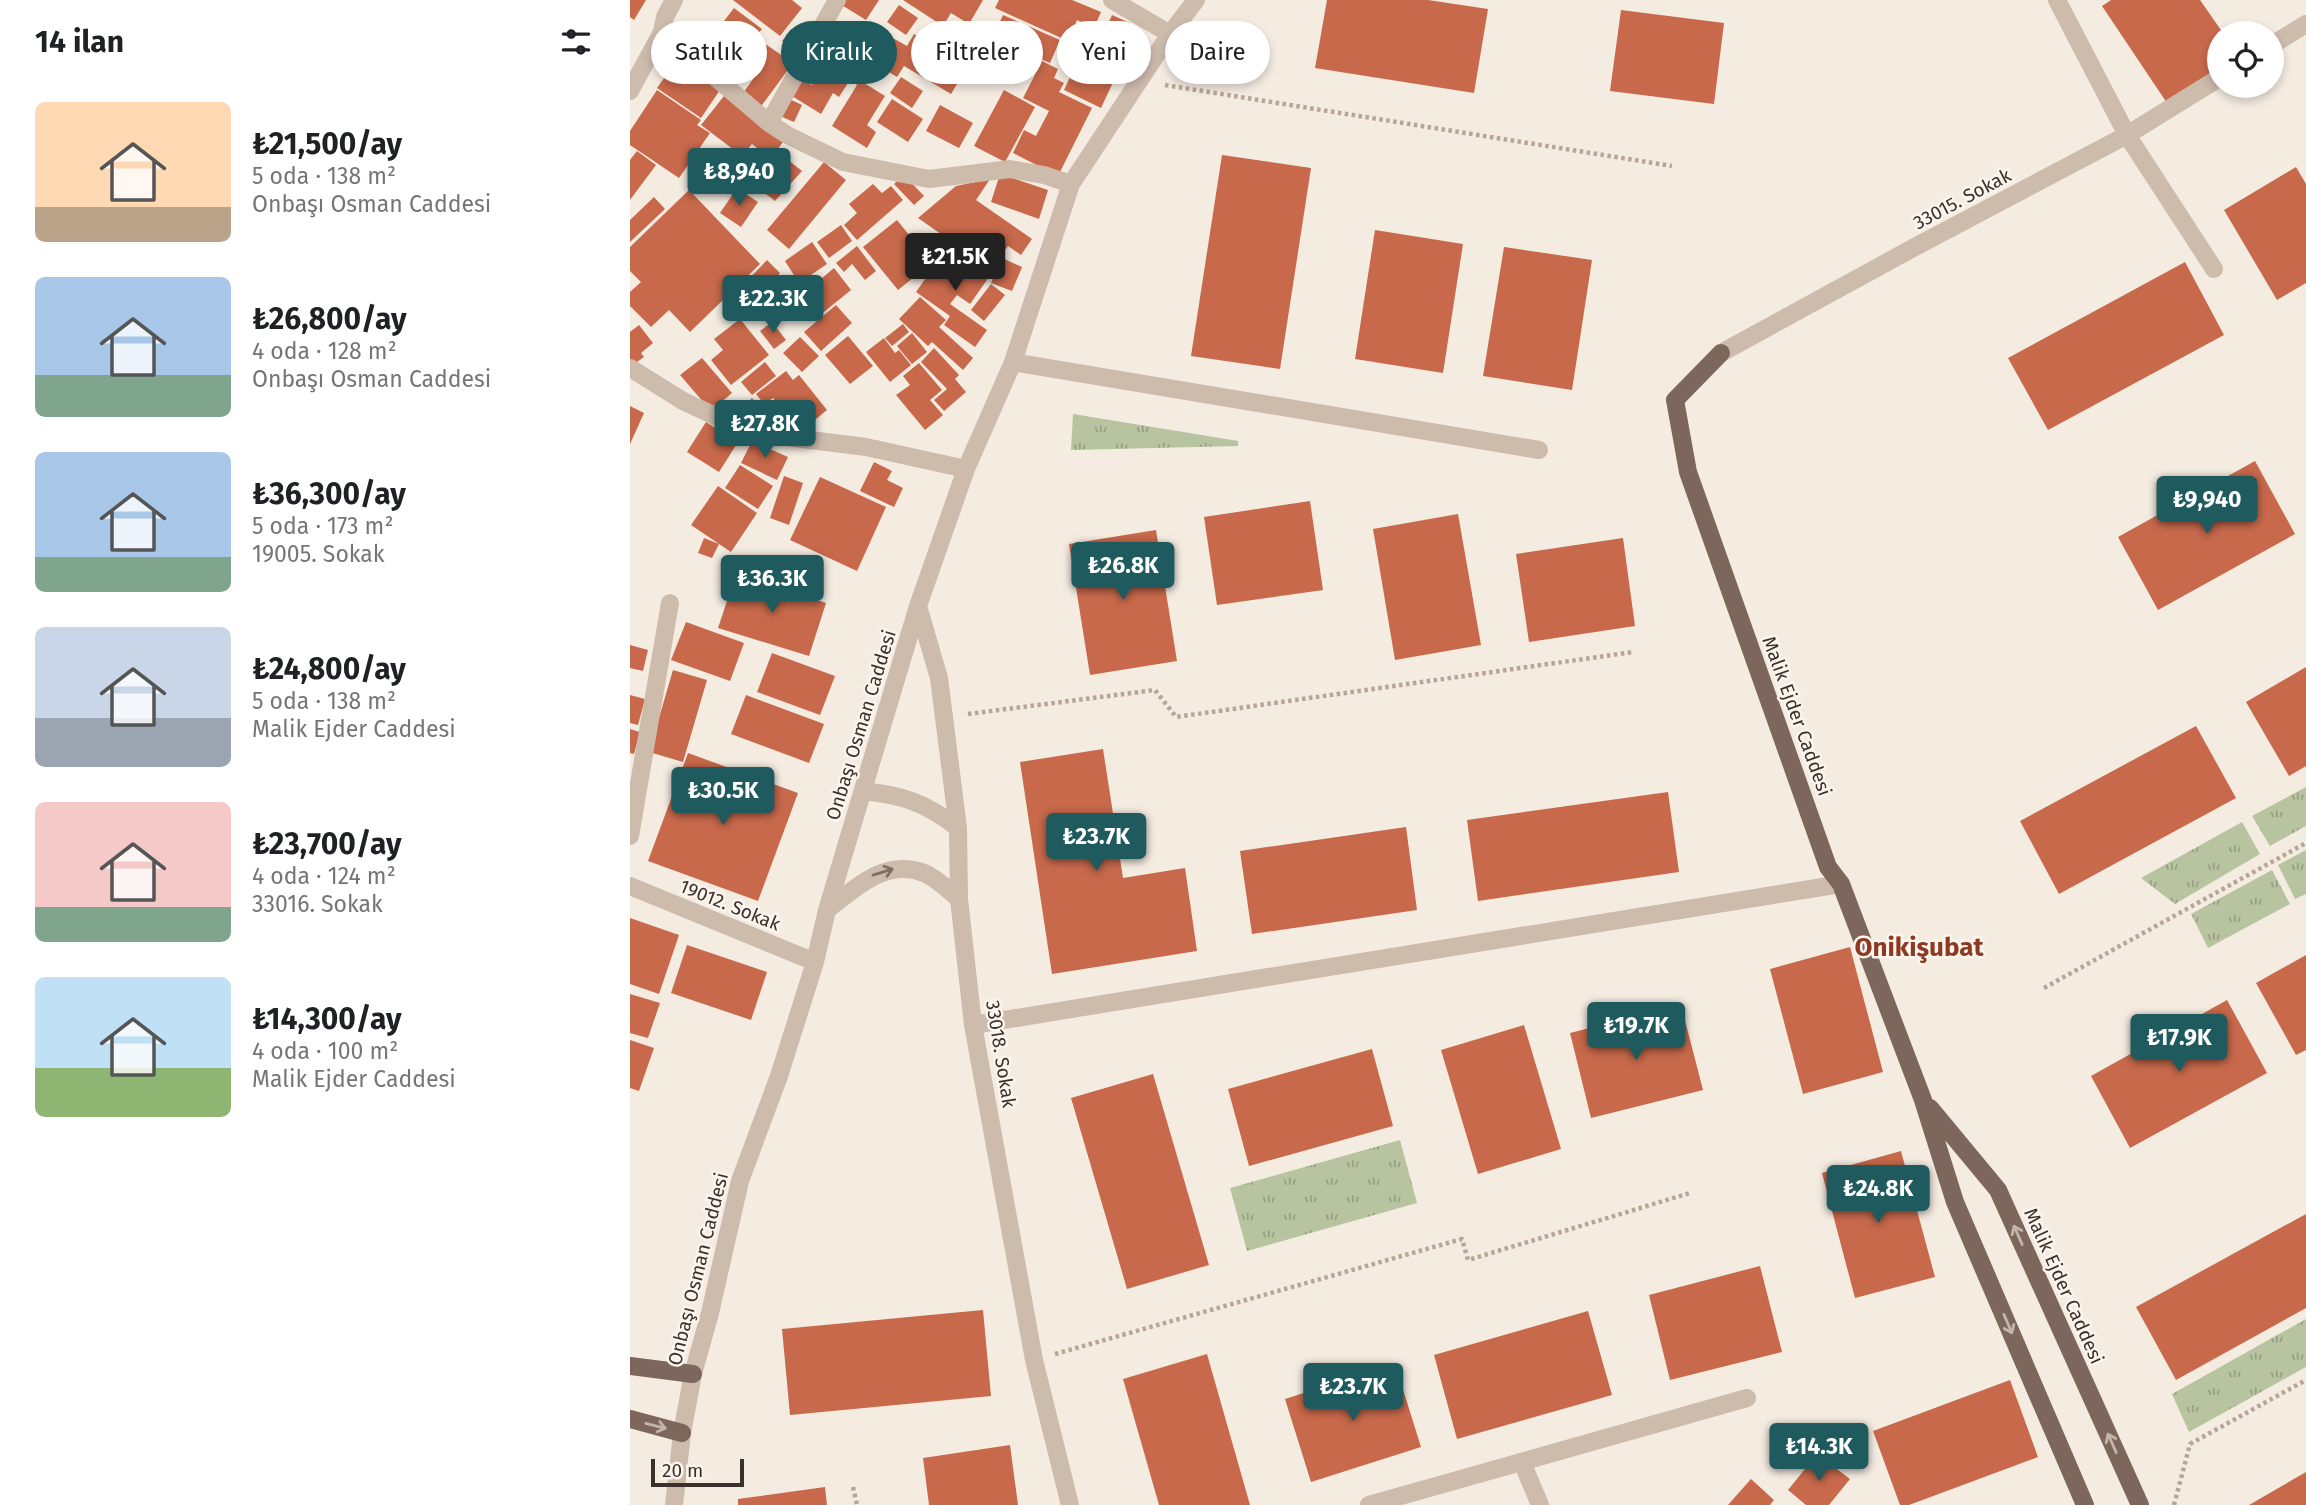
<!DOCTYPE html>
<html lang="tr">
<head>
<meta charset="utf-8">
<style>
  body { margin:0; font-family:"Fira Sans",sans-serif; background:#f2f2f2; color:#202124; height:100vh; display:flex; flex-direction:column; font-size:26px; white-space:nowrap }
  * { box-sizing:border-box; margin:0 }
  p { font-size:23px; color:#757577 }
  .icon { flex:none; width:38px; height:38px; fill:none; stroke:currentColor; stroke-width:2; stroke-linecap:round; stroke-linejoin:round }
  .map { position:relative; flex:1; overflow:hidden }
  .sheet { display:flex; flex-direction:column; background:#fff; width:630px }
  .sheet>* { flex:none }
  .guide { position:absolute; left:21px; top:21px; width:665px; height:63px; display:flex; gap:14px }
  .fabs { position:absolute; left:1577px; top:21px; display:grid; gap:14px }
  .fabs a { display:grid; place-items:center; width:77px; height:77px; border-radius:50%; background:#fff; box-shadow:0 4px 10px #0003; font-size:35px }
  .scale { position:absolute; left:21px; bottom:18px; width:93px; box-sizing:border-box; padding-left:7px; border:4px solid #3b302b; border-top:0; font-size:19px; line-height:24px; white-space:nowrap; color:#3b302b; -webkit-text-stroke:5px #fbf5ee; paint-order:stroke }
  .price { position:absolute; translate:-50% -60px; padding:0 16px; border-radius:7px; background:#1f5a5e; color:#fff; font-size:23px; line-height:46px; filter:drop-shadow(0 2px 4px #0008) }
  .price::after { content:''; position:absolute; left:50%; top:42px; width:21px; height:16px; margin-left:-10px; background:inherit; clip-path:polygon(0 0,100% 0,50% 100%) }
  .price.current { background:#222; color:#fff }
  ul { padding:0; list-style:none }
  li { display:flex; align-items:center; gap:21px; height:175px; padding:0 35px }
  li span { display:grid; place-items:center; flex:none; width:196px; height:140px; border-radius:10px; color:#555 }
  li>.icon { margin-inline-start:auto }
  span .icon { width:84px; height:84px; fill:#fffc; stroke-width:1 }
  li b { font-size:30px }
  h2 { display:flex; justify-content:space-between; align-items:center; height:84px; padding:0 35px; font-size:30px }
  .chip { padding:0 24px; border-radius:32px; background:#fff; box-shadow:0 4px 10px #0003; font-size:24px; line-height:63px }
  .chip.current { background:#1f5a5e; color:#fff }
  main { display:flex; flex:1; min-height:0 }
  .map>svg:first-child { display:block }
  .grass { fill:url(#grass-tufts) }
  .building { fill:#c8694b }
  .lines { fill:none; stroke-linecap:round; stroke-linejoin:round }
  .path { stroke:#b9a596; stroke-width:4.5; stroke-dasharray:3.5 3.5; stroke-linecap:butt }
  .minor { stroke:#cdbbac; stroke-width:18 }
  .major { stroke:#7d675c; stroke-width:18 }
  .oneway { stroke:#7d6f65 }
  .oneway2 { stroke:#c2b5ac }
  .labels { text-anchor:middle; dominant-baseline:central; stroke-width:5; stroke-linejoin:round; paint-order:stroke }
  .street-label { font-size:19px; fill:#3b302b; stroke:#fbf5ee }
  .district-label { font-size:26px; font-weight:bold; fill:#8c3b22; stroke:#fbf5ee }
</style>
</head>
<body>
<main>
<section class="sheet">
<h2>14 ilan<svg class="icon" aria-label="filters" viewBox="0 0 24 24"><path d="M4 7h16M4 17h16"/><circle cx="9" cy="7" r="2"/><circle cx="15" cy="17" r="2"/></svg></h2>
<ul>
<li><span style="background:linear-gradient(#ffd9b3 75%,#b9a48a 0)"><svg class="icon" aria-label="home" viewBox="0 0 24 24"><path d="M3 11l9-7 9 7M6 9v11h12V9"/></svg></span><div><b>₺21,500/ay</b><p>5 oda · 138 m²</p><p>Onbaşı Osman Caddesi</p></div></li>
<li><span style="background:linear-gradient(#a9c7e8 70%,#7fa58c 0)"><svg class="icon" aria-label="home" viewBox="0 0 24 24"><path d="M3 11l9-7 9 7M6 9v11h12V9"/></svg></span><div><b>₺26,800/ay</b><p>4 oda · 128 m²</p><p>Onbaşı Osman Caddesi</p></div></li>
<li><span style="background:linear-gradient(#a9c7e8 75%,#7fa58c 0)"><svg class="icon" aria-label="home" viewBox="0 0 24 24"><path d="M3 11l9-7 9 7M6 9v11h12V9"/></svg></span><div><b>₺36,300/ay</b><p>5 oda · 173 m²</p><p>19005. Sokak</p></div></li>
<li><span style="background:linear-gradient(#c9d6e8 65%,#9aa5b1 0)"><svg class="icon" aria-label="home" viewBox="0 0 24 24"><path d="M3 11l9-7 9 7M6 9v11h12V9"/></svg></span><div><b>₺24,800/ay</b><p>5 oda · 138 m²</p><p>Malik Ejder Caddesi</p></div></li>
<li><span style="background:linear-gradient(#f6c9c9 75%,#7fa58c 0)"><svg class="icon" aria-label="home" viewBox="0 0 24 24"><path d="M3 11l9-7 9 7M6 9v11h12V9"/></svg></span><div><b>₺23,700/ay</b><p>4 oda · 124 m²</p><p>33016. Sokak</p></div></li>
<li><span style="background:linear-gradient(#bfe0f5 65%,#8fb573 0)"><svg class="icon" aria-label="home" viewBox="0 0 24 24"><path d="M3 11l9-7 9 7M6 9v11h12V9"/></svg></span><div><b>₺14,300/ay</b><p>4 oda · 100 m²</p><p>Malik Ejder Caddesi</p></div></li>
</ul>
</section>
<div class="map">
<svg width="1676" height="1505" viewBox="0 0 1676 1505">
  <defs>
    <pattern id="grass-tufts" width="24" height="20" patternUnits="userSpaceOnUse" patternTransform="scale(1.75)"><rect width="24" height="20" fill="#b8c4a0"/><path d="M3 7l-1-3M5 7V3M7 7l1-3M15 17l-1-3M17 17v-4M19 17l1-3" fill="none" stroke="#97a083"/></pattern>
  </defs>
  <rect width="100%" height="100%" fill="#f4ebe1"/>
  <path class="grass" d="M443,414L608,441V446L441,450Z
    M1676,787V826L1640,846L1622,816Z
    M1612,822L1630,854L1545,904L1511,878Z
    M1676,850V894L1665,899L1648,865Z
    M1642,870L1660,904L1578,948L1561,914Z
    M770,1140L787,1203L617,1251L600,1188Z
    M1676,1319V1367L1559,1432L1542,1394Z"/>
  <path class="building" d="M0,0H16L4,20L0,17Z
    M103,0H162L172,8L150,36Z
    M212,0H249L236,20L210,4Z
    M273,0H353L339,24L321,13L313,26Z
    M369,0H442L471,12L464,28L447,20L438,41L365,8Z
    M697,0H798L858,9L844,93L685,68Z
    M1481,0H1570L1593,33H1589V73L1539,106L1472,6Z
    M269,5L288,18L276,35L257,22Z
    M104,8L132,29L125,37L163,63L129,109L111,96L128,72L111,59L108,64L78,42Z
    M991,10L1094,23L1084,104L980,91Z
    M373,15L430,40L420,63L401,55L394,71L376,62L382,49L362,39Z
    M482,15L500,23L493,40L501,45L491,66L443,44L452,26L473,35Z
    M162,29L179,43L170,55L152,41Z
    M214,31L238,45L224,67L200,52Z
    M284,34L338,66L321,94L274,66L267,77L244,63L259,36L277,46Z
    M344,42L369,54L361,71L336,59Z
    M449,58L486,76L471,108L434,90Z
    M197,60L255,96L237,125L246,132L237,148L202,126L227,85L220,80L209,97L203,93L191,114L162,96L173,79L182,85Z
    M46,61L90,90L71,118L27,88Z
    M412,61L428,69L424,78L434,83L429,92L462,108L428,176L383,153L394,130L406,136L419,111L393,98Z
    M271,77L293,91L282,108L260,93Z
    M27,90L71,120L67,125L80,133L49,178L0,145V131Z
    M374,90L405,107L375,162L344,146Z
    M94,96L153,142L141,159L122,144L112,156L71,125Z
    M153,96L172,105L164,122L145,114Z
    M262,99L293,119L278,142L247,122Z
    M310,105L343,123L329,148L296,131Z
    M7,151L26,165L0,200V160Z
    M592,155L681,168L650,369L561,356Z
    M107,160L123,172L114,183L99,171Z
    M158,160L172,171L145,201L131,190Z
    M194,162L216,180L159,249L137,230Z
    M1666,167L1676,184V283L1647,300L1594,210Z
    M370,174L418,190L409,219L361,202Z
    M274,175L294,196L284,205L264,184Z
    M360,179L346,200L402,239L391,255L378,246L361,269L288,218L326,186Z
    M243,184L252,193L261,186L273,200L227,240L214,225L227,213L219,204Z
    M107,188L128,202L111,227L90,213Z
    M59,190L130,264L60,332L39,310L21,327L0,306V292L11,282L0,271V247Z
    M24,197L35,209L0,242V220Z
    M267,220L284,241L290,236L308,258L268,290L233,247Z
    M211,225L222,241L199,258L187,242Z
    M745,230L833,244L813,373L725,359Z
    M182,242L197,264L169,283L155,261Z
    M227,246L246,271L235,280L222,264L214,272L206,263Z
    M874,247L962,260L942,390L853,376Z
    M317,248L359,277L340,304L327,295L320,304L357,330L345,347L314,325L320,316L286,292Z
    M372,258L392,267L382,291L361,283Z
    M137,260L150,273L128,297L114,284Z
    M1555,262L1594,335L1418,430L1378,358Z
    M204,268L221,290L189,316L172,295Z
    M361,284L375,295L354,321L341,310Z
    M290,297L316,320L309,327L343,358L333,370L302,342L298,346L269,319Z
    M206,305L222,323L191,351L174,332Z
    M110,319L139,355L101,385L81,360L93,350L84,339Z
    M142,322L156,340L144,349L130,331Z
    M273,324L279,332L262,346L255,338Z
    M9,325L23,343L11,353L14,357L0,367V332Z
    M282,333L297,352L282,364L267,346Z
    M218,336L243,366L220,384L195,355Z
    M170,337L189,356L172,372L153,353Z
    M254,338L265,353L269,350L281,365L260,382L236,352Z
    M304,348L329,375L325,379L336,392L314,411L304,400L317,389L291,362Z
    M72,358L102,393L81,411L50,375Z
    M135,362L146,376L122,395L111,382Z
    M289,363L312,390L300,400L313,415L295,430L266,395L280,385L273,376Z
    M156,371L163,380L169,375L197,410L170,432L143,398L134,404L126,394Z
    M122,398L131,408L118,420L109,411Z
    M0,406L14,413L0,444Z
    M76,422L108,442L89,472L57,452Z
    M122,441L158,457L147,480L111,463Z
    M1625,461L1665,534L1528,610L1488,537Z
    M244,462L262,471L257,480L273,488L264,507L230,491Z
    M110,465L143,486L128,509L95,488Z
    M154,476L173,483L159,525L140,518Z
    M190,477L256,507L227,571L160,540Z
    M88,486L127,513L101,552L61,525Z
    M680,501L693,590L587,605L574,517Z
    M828,514L851,645L765,660L743,529Z
    M526,530L547,661L460,675L439,544Z
    M74,538L89,544L82,558L68,553Z
    M993,538L1005,626L899,642L886,554Z
    M106,574L196,603L179,656L88,628Z
    M56,622L114,643L100,681L41,660Z
    M0,645L18,650L13,671L0,668Z
    M142,653L205,676L190,715L127,692Z
    M1676,667V766L1659,776L1616,702Z
    M43,670L77,680L53,762L19,752Z
    M0,695L15,699L8,725L0,723Z
    M116,695L194,724L179,763L101,734Z
    M1566,726L1606,798L1429,894L1390,821Z
    M0,729L10,732L4,754L0,753Z
    M473,749L493,878L555,868L567,951L422,974L390,762Z
    M58,753L168,793L128,901L18,861Z
    M1038,792L1049,872L848,901L837,820Z
    M776,827L787,910L622,934L610,851Z
    M0,918L49,935L29,994L0,984Z
    M57,945L137,972L121,1020L41,993Z
    M1220,947L1253,1072L1173,1094L1140,969Z
    M1676,955V1050L1666,1055L1626,983Z
    M0,994L30,1003L18,1038L0,1033Z
    M1597,1000L1637,1073L1500,1148L1461,1076Z
    M1051,1005L1073,1090L961,1118L940,1033Z
    M894,1025L931,1149L848,1174L811,1050Z
    M0,1040L24,1048L9,1091L0,1088Z
    M742,1049L763,1126L619,1166L598,1089Z
    M523,1074L579,1265L497,1289L441,1098Z
    M1271,1151L1305,1277L1225,1298L1192,1173Z
    M1676,1214V1308L1546,1380L1506,1307Z
    M1130,1266L1152,1352L1040,1380L1019,1295Z
    M353,1310L361,1396L160,1415L152,1329Z
    M958,1311L982,1395L827,1439L804,1355Z
    M577,1354L620,1505H529L493,1379Z
    M765,1364L791,1447L681,1482L655,1399Z
    M1380,1380L1408,1457L1279,1505H1270L1243,1431Z
    M380,1445L388,1505H299L293,1458Z
    M1187,1454L1220,1479L1199,1505H1176L1158,1490Z
    M1676,1472V1505H1619Z
    M1121,1479L1144,1500L1140,1505H1098Z
    M195,1487L197,1505H108V1499Z"/>
  <g class="lines">
    <path class="path" d="M535,85L1042,166
      M338,714L525,690L546,717L1003,652
      M1414,988L1676,843
      M425,1354L832,1239L838,1260L1060,1193
      M223,1487L227,1505
      M1544,1505L1560,1444L1676,1380"/>
    <path class="minor" d="M482,0L540,34
      M1427,0L1497,135L1584,269
      M32,32L139,123L159,136L213,162L299,179L380,169L414,175L441,184
      M1642,45L1676,24
      M0,91L32,32L35,17L44,0
      M139,123L207,0
      M1091,353L1283,248L1497,135L1589,78
      M383,362L909,450
      M0,368L53,401L100,423L156,437L236,447L336,469
      M288,606L309,678L328,828L329,899L343,1025L404,1360L440,1505
      M233,791C273,795 296,803 328,828
      M0,836L40,603
      M0,886L185,962
      M197,910C226,888 255,858 294,873C307,878 319,891 329,899
      M343,1025L1211,884
      M892,1462L910,1505
      M44,1505L52,1433L63,1374L80,1313L110,1181L149,1076L185,962L197,910L288,606L336,469L383,362L441,184L540,34L566,0
      M739,1505L1117,1398"/>
    <path class="major" d="M1091,353L1045,400L1058,472L1198,867L1211,884L1293,1100L1325,1202L1455,1505
      M1300,1108L1368,1190L1510,1505
      M0,1366L63,1374
      M0,1419L52,1433"/>
  </g>
  <defs><path id="oneway-shaft" d="M-6 0H5M1.5-3L5.5 0L1.5 3" fill="none" stroke-width="1.6" stroke-linecap="round" stroke-linejoin="round" transform="scale(1.75)"/></defs>
  <use class="oneway" href="#oneway-shaft" transform="translate(253 872) rotate(-17)"/>
  <g class="oneway2">
    <use href="#oneway-shaft" transform="translate(1388 1235) rotate(-114)"/>
    <use href="#oneway-shaft" transform="translate(1378 1324) rotate(67)"/>
    <use href="#oneway-shaft" transform="translate(26 1426) rotate(14)"/>
    <use href="#oneway-shaft" transform="translate(1482 1443) rotate(-114)"/>
  </g>
  <g class="labels">
    <g class="street-label">
      <text transform="translate(1332 199) rotate(-28)">33015. Sokak</text>
      <text transform="translate(1167 716) rotate(70)">Malik Ejder Caddesi</text>
      <text transform="translate(231 725) rotate(-73)">Onbaşı Osman Caddesi</text>
      <text transform="translate(100 905) rotate(22)">19012. Sokak</text>
      <text transform="translate(371 1054) rotate(81)">33018. Sokak</text>
      <text transform="translate(68 1269) rotate(-76)">Onbaşı Osman Caddesi</text>
      <text transform="translate(1434 1286) rotate(66)">Malik Ejder Caddesi</text>
    </g>
    <g class="district-label">
      <text x="1289" y="947">Onikişubat</text>
    </g>
  </g>
</svg>
<div class="fabs">
<a><svg class="icon" aria-label="locate" viewBox="0 0 24 24"><circle cx="12" cy="12" r="6"/><path d="M12 2v4M12 18v4M2 12h4M18 12h4"/></svg></a>
</div>
<div class="scale">20 m</div>
<b class="price" style="left:109px;top:208px">₺8,940</b>
<b class="price current" style="left:325px;top:293px">₺21.5K</b>
<b class="price" style="left:143px;top:335px">₺22.3K</b>
<b class="price" style="left:135px;top:460px">₺27.8K</b>
<b class="price" style="left:1577px;top:536px">₺9,940</b>
<b class="price" style="left:493px;top:602px">₺26.8K</b>
<b class="price" style="left:142px;top:615px">₺36.3K</b>
<b class="price" style="left:93px;top:827px">₺30.5K</b>
<b class="price" style="left:466px;top:873px">₺23.7K</b>
<b class="price" style="left:1006px;top:1062px">₺19.7K</b>
<b class="price" style="left:1549px;top:1074px">₺17.9K</b>
<b class="price" style="left:1248px;top:1225px">₺24.8K</b>
<b class="price" style="left:723px;top:1423px">₺23.7K</b>
<b class="price" style="left:1189px;top:1483px">₺14.3K</b>
<div class="guide">
<a class="chip">Satılık</a>
<a class="chip current">Kiralık</a>
<a class="chip">Filtreler</a>
<a class="chip">Yeni</a>
<a class="chip">Daire</a>
</div>
</div>
</main>
</body>
</html>
